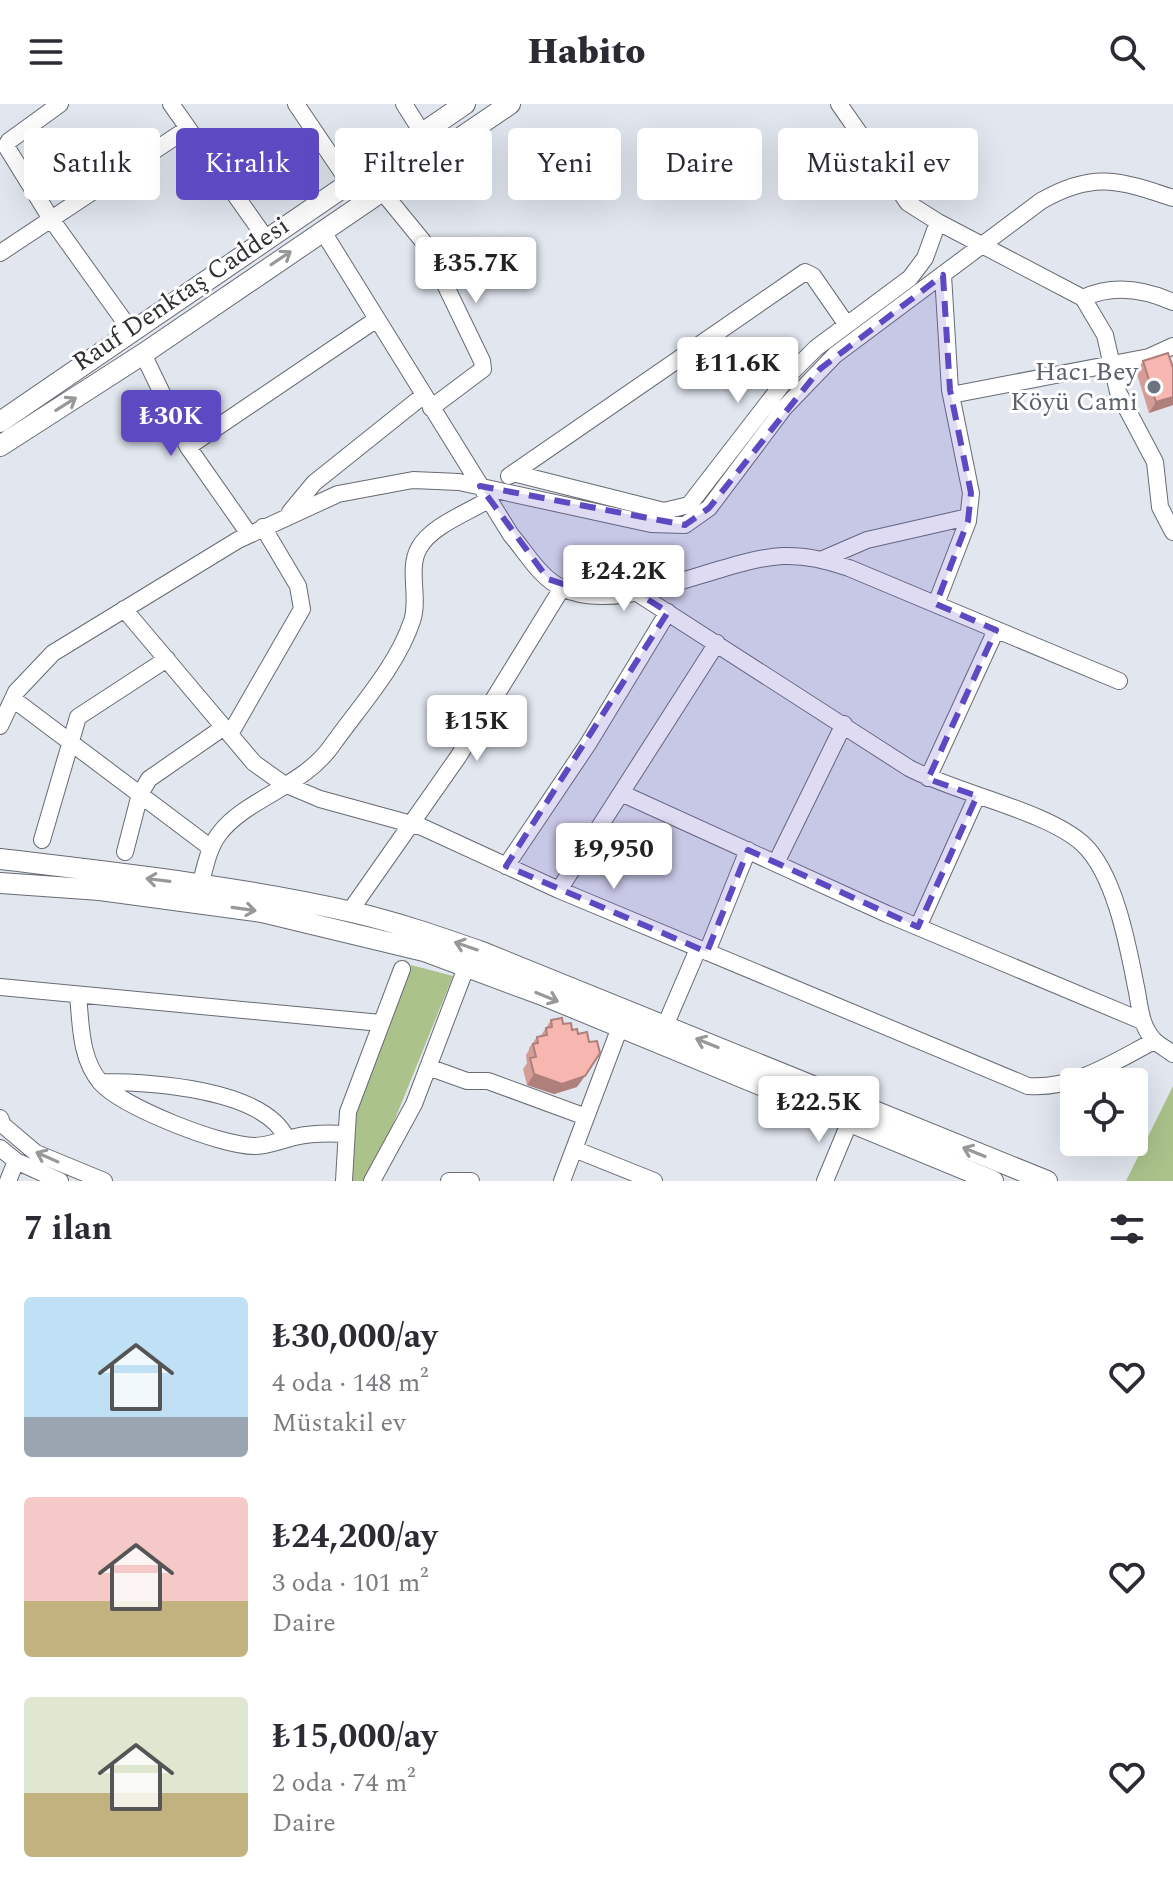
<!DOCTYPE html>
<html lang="tr">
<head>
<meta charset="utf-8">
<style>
  body { margin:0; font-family:Spectral,serif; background:#f2f2f3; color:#2b2b33; height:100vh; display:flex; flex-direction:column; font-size:30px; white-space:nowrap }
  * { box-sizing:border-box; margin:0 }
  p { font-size:26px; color:#7c7c81 }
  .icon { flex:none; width:44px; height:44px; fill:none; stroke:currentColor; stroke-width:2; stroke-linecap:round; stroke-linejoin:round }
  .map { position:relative; height:1077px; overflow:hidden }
  .details { display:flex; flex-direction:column; background:#fff; flex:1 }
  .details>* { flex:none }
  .top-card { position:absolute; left:24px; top:24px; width:1126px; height:72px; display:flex; gap:16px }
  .controls { position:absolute; left:1060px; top:964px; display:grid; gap:16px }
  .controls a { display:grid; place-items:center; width:88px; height:88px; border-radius:8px; background:#fff; box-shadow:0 8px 32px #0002; font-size:40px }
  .price { position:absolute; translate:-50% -68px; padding:0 18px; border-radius:8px; background:#fff; color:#222; font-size:26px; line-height:52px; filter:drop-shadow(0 2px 4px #0008) }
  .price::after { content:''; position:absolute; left:50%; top:48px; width:24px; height:18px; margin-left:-12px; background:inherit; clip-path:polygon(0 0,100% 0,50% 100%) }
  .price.selected { background:#5d4ac2; color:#fff }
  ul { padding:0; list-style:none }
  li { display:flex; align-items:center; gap:24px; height:200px; padding:0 24px }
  li span { display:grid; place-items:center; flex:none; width:224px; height:160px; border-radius:8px; color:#555 }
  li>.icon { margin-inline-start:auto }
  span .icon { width:96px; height:96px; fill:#fffc; stroke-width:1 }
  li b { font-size:34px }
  h2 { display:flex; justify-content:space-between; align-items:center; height:96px; padding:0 24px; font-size:34px }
  .pill { padding:0 28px; border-radius:8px; background:#fff; box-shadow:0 8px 32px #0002; font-size:28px; line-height:72px }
  .pill.selected { background:#5d4ac2; color:#fff }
  header { display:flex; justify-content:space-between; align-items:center; height:104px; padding:0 24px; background:#fff; font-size:36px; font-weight:800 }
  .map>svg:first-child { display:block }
  .green { fill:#abc28b }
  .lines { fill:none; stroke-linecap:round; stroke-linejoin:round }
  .minor-casing { stroke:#676b73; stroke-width:18 }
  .major-casing { stroke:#676b73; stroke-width:22 }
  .minor { stroke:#fff; stroke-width:16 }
  .major { stroke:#fff; stroke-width:20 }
  .wall { fill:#d59d97 }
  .shaded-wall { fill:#ae7f7b }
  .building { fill:#f8b6b0; stroke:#ae7f7b; stroke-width:2 }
  .oneway { stroke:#969899 }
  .marked { fill:#5d4ac2; fill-opacity:0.2; stroke:#5d4ac2; stroke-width:6; stroke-dasharray:16 10; stroke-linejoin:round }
  .worship-dot { fill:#6b7280; stroke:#fff; stroke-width:3 }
  .labels { text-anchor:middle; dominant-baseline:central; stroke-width:6; stroke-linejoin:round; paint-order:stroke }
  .street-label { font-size:26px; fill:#2e3033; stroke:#fff }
  .worship-label { font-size:26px; fill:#5b616d; stroke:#fff; text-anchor:end }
</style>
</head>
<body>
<header><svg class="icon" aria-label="menu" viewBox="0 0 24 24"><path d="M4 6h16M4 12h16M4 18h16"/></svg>Habito<svg class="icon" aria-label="search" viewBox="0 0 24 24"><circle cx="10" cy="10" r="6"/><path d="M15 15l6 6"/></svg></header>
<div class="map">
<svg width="1173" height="1077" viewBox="0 0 1173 1077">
  <rect width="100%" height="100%" fill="#e1e6ef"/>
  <path class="green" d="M411,861L453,872L380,1052L365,1077H353L351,1030L356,1006Z
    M1173,982V1077H1126Z"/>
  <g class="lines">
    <g class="minor-casing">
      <path id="minor" d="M60,0L9,37L6,42L51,115L132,228
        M171,0L267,136
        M296,0L350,80
        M404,0L423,30
        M839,0L908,99L938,118L1083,194L1105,231L1118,288L1155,358L1160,403L1173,428
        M381,86L426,141L482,257L483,265L431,304
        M322,126L511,431C526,448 540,474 562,484C623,513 719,455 783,452C807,451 827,457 849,464L1119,577
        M0,149L187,25
        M1083,194C1113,180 1144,185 1173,198
        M143,250L188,343L249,430
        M951,291L1149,253L1173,242
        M188,343L377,215
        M513,369L664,407L689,401L791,269L816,244L910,174L925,154L938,118
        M509,372L805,168L813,172L847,221
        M290,408L314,379L424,291
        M823,455L867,436L968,413
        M634,487L909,664C956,689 1047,707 1083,740C1115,770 1128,842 1136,883C1140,901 1140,921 1153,935C1158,941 1167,945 1173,950
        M936,500L968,417L971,389L950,286L943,171
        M124,505L254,659L282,679L320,695L422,723L559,786L1028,982C1072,986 1116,957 1154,937
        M13,595L211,744
        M0,622L16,588L53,549L238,436L338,390L413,376L459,378L651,420L685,421L709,404L784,304L835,251L1041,97C1093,67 1119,76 1173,94
        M230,630L302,505L298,482L263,423
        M928,674L996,526
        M621,689L887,810L1142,917
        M42,736L78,613L167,555
        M125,748L140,690L149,675L224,623
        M776,759L844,620
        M506,762L588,640L668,508
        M200,782C205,764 208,745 219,730C246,694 304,683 333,640C360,602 397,562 412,517C420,494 407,465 419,444C431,422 467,409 488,396
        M559,786L717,539
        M350,807L458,653L562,484
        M918,823L977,692
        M707,848L748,746
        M0,883L381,919
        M78,891C81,921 80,955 101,979C123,1003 221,1042 254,1042C268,1042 281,1036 295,1033C312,1029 328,1029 345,1030
        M665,922L698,845
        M428,963L467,977H488L586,1013
        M100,978C149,978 264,984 287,1035
        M0,1014L3,1021L36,1049L104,1077
        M0,1044L16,1057L60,1077
        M574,1045L654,1077
        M8,1077L16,1057
        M344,1077L348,1008L402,865
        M372,1077L414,1000L467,861
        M449,1077H471
        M562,1077L620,923
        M825,1077L850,1017"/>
    </g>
    <g class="major-casing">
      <path id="major" d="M0,318L465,0
        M0,342L143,250L510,0
        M0,755C117,769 237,782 352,808C396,818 439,833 482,848L1047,1077
        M0,779L100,786L262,808L424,847L545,892L993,1077"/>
    </g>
    <use href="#minor" class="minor"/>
    <use href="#major" class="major"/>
  </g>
  <path class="wall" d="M1143,257L1173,301L1149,309L1136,267Z
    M551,916L577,983L554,990L527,981L523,965L527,959L526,951L529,946V944L537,933H540Z"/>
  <path class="shaded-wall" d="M1173,293V301L1149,309L1156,298Z
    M534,970L585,972L577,983L554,990L527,981Z"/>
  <path class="building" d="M1168,249L1173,264V293L1156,298L1143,257Z
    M562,914L563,920L571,919L572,926L577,925L578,930L587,928L589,938L597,937L600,949L585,972L562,980L534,970L530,954L536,953L533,940L538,939L537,933L547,931L546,924L552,923L551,916Z"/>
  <defs><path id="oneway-shaft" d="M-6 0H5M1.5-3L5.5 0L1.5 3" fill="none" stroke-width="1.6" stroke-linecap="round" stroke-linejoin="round" transform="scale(2)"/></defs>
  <g class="oneway">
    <use href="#oneway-shaft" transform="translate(281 154) rotate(-34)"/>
    <use href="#oneway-shaft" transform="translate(66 300) rotate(-32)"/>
    <use href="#oneway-shaft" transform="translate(158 776) rotate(-173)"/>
    <use href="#oneway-shaft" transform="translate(244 805) rotate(8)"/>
    <use href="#oneway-shaft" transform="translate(466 842) rotate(-161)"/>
    <use href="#oneway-shaft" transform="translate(547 893) rotate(22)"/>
    <use href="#oneway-shaft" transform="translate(707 939) rotate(-158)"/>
    <use href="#oneway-shaft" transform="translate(974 1048) rotate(-158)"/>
    <use href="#oneway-shaft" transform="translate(47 1053) rotate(-156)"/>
  </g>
  <path class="marked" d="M943,171L950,286L971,389L968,417L936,500L996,526L928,675L977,692L918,823L748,746L707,848L506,762L668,508L634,487L593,490L548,475L480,382L685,421L709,404L820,265Z"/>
  <circle class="worship-dot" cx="1154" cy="283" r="8"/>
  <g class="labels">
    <g class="street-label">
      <text transform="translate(181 190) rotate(-34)">Rauf Denktaş Caddesi</text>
    </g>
    <g class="worship-label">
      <text x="1138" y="268">Hacı Bey<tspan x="1138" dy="30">Köyü Cami</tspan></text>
    </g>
  </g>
</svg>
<div class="controls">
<a><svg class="icon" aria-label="locate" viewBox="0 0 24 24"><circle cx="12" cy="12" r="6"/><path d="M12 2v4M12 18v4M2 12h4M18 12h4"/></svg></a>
</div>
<b class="price" style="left:476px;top:201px">₺35.7K</b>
<b class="price" style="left:738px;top:301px">₺11.6K</b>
<b class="price selected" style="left:171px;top:354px">₺30K</b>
<b class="price" style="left:624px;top:509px">₺24.2K</b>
<b class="price" style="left:477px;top:659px">₺15K</b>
<b class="price" style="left:614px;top:787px">₺9,950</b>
<b class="price" style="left:819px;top:1040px">₺22.5K</b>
<div class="top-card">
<a class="pill">Satılık</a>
<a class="pill selected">Kiralık</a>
<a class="pill">Filtreler</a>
<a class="pill">Yeni</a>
<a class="pill">Daire</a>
<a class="pill">Müstakil ev</a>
</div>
</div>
<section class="details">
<h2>7 ilan<svg class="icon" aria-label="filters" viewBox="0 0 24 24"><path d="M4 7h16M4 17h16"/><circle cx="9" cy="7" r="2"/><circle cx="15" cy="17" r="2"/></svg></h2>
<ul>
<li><span style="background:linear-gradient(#bfe0f5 75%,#9aa5b1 0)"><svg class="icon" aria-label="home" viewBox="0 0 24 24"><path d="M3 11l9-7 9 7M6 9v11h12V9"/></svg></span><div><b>₺30,000/ay</b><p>4 oda · 148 m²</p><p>Müstakil ev</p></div><svg class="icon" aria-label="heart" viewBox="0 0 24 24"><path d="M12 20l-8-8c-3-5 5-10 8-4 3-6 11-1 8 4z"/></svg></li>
<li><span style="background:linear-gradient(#f6c9c9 65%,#c2b280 0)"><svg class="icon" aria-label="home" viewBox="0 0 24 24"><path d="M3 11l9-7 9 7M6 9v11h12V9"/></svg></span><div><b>₺24,200/ay</b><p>3 oda · 101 m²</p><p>Daire</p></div><svg class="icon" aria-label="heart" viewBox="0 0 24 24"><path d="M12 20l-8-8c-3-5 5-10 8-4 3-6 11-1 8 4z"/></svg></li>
<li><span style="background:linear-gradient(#dfe7d0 60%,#c2b280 0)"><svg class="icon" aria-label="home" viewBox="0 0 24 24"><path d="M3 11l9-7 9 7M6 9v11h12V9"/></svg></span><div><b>₺15,000/ay</b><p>2 oda · 74 m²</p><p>Daire</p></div><svg class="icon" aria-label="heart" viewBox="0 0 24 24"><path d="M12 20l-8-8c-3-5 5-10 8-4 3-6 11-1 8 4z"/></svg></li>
</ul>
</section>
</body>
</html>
